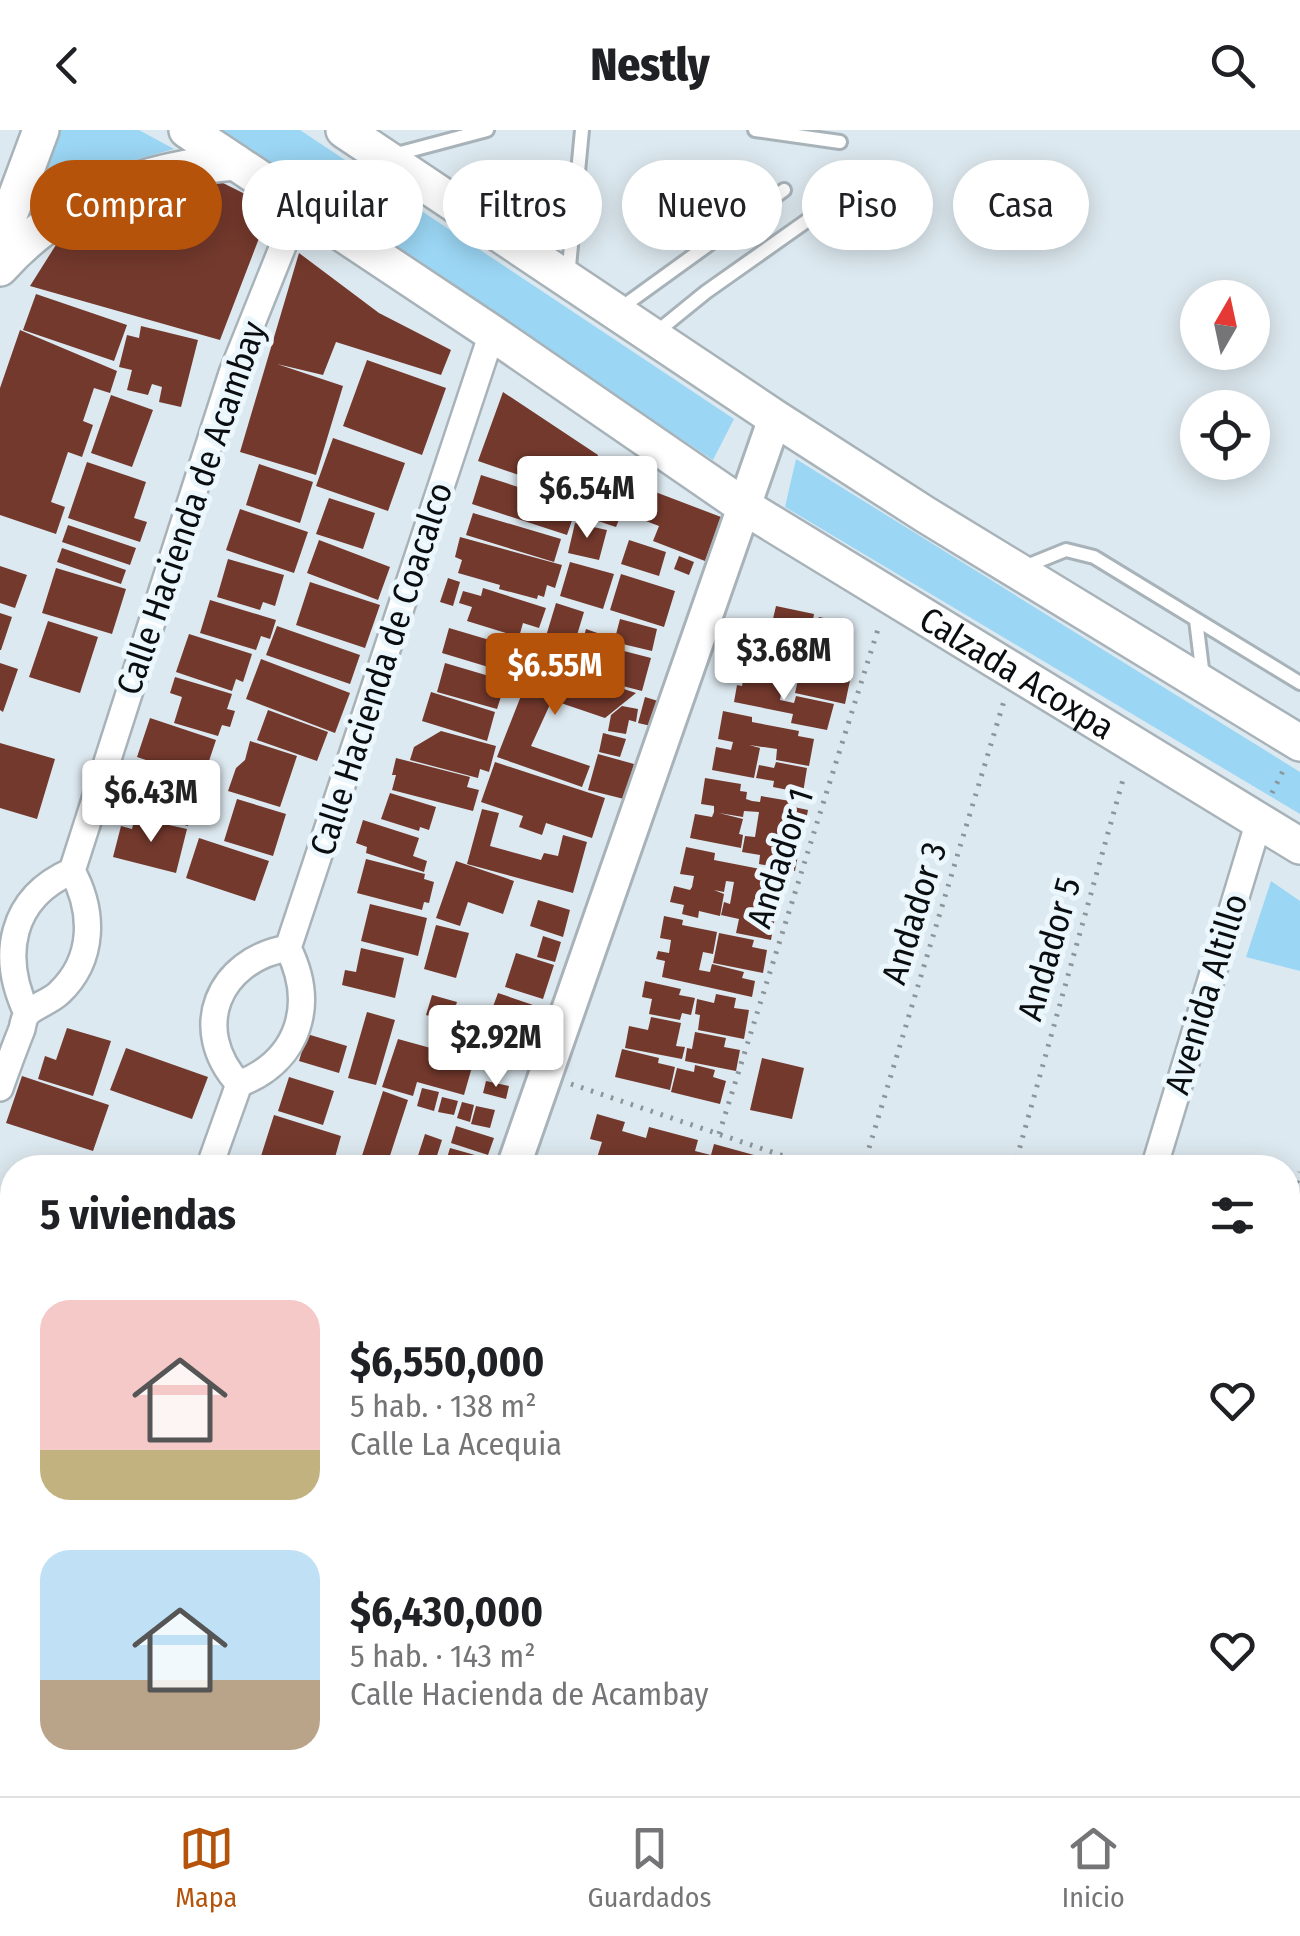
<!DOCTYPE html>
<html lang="es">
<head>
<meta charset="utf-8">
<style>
  body { margin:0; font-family:"Fira Sans Condensed",sans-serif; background:#f6f6f6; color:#202124; height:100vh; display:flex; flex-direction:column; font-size:38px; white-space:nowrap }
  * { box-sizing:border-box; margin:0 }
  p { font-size:32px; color:#757577 }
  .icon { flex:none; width:55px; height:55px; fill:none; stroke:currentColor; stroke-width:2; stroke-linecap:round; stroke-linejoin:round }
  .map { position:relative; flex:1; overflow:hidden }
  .drawer { position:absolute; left:0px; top:1025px; width:1300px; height:642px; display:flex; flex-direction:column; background:#fff; border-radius:40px 40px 0 0; box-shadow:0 5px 25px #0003 }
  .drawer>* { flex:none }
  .guide { position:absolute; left:30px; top:30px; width:1240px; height:90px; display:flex; gap:20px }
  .needle { width:65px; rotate:9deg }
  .controls { position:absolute; left:1180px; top:150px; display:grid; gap:20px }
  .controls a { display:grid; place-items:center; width:90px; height:90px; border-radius:50%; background:#fff; box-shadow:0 5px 25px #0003; font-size:50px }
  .price { position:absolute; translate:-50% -85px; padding:0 22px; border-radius:10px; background:#fff; color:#222; font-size:32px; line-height:65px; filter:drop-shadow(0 2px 5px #0008) }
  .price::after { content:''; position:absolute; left:50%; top:60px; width:30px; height:22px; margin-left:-15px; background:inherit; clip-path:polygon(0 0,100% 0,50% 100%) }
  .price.active { background:#b45309; color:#fff }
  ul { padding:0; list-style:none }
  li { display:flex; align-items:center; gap:30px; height:250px; padding:0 40px }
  li span { display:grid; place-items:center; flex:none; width:280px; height:200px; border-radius:30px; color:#555 }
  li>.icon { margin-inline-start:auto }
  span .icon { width:120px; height:120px; fill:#fffc; stroke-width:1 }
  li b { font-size:42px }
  h2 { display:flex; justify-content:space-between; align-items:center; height:120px; padding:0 40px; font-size:42px }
  .chip { padding:0 35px; border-radius:45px; background:#fff; box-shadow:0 5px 25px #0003; font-size:35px; line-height:90px }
  .chip.active { background:#b45309; color:#fff }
  header { display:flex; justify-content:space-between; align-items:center; height:130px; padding:0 40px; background:#fff; font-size:45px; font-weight:800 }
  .dock { display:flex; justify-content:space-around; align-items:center; height:140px; border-top:2px solid #e0e0e0; background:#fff; font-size:28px; color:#757577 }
  .dock a { display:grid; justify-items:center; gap:5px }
  .dock .active { color:#b45309 }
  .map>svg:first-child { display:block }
  .green { fill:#9bd6f4 }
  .building { fill:#74392d }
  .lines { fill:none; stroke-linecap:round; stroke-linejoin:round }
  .service-casing { stroke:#a8b3b9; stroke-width:18 }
  .minor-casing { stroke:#a8b3b9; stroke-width:30 }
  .tertiary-casing { stroke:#a8b3b9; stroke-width:38 }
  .secondary-casing { stroke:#a8b3b9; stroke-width:40 }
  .path { stroke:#8c959a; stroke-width:5; stroke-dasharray:2.5 8; stroke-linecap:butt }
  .service { stroke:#fff; stroke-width:12 }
  .minor { stroke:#fff; stroke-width:25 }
  .tertiary { stroke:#fff; stroke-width:32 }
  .secondary { stroke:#fff; stroke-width:35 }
  .labels { text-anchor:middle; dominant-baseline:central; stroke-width:10; stroke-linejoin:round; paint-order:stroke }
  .street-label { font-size:35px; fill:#0a0e10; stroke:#ebf7fd }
</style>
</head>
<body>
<header><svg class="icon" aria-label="back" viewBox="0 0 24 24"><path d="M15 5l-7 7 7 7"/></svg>Nestly<svg class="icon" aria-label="search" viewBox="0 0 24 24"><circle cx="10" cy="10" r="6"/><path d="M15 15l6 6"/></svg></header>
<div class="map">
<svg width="1300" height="1666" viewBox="0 0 1300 1666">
  <rect width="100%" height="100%" fill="#dde9f0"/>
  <path class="green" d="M61,0H139L174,19L98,40L33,72Z
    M214,0H300L734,289L713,330Z
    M796,329L1300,642V684L785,377Z
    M1271,751L1300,771V841L1246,827Z
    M1288,1560L1300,1564V1666H1176L1178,1655H1288Z"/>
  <path class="building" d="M209,46L271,77L220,210L30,156L71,91Z
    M299,123L379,183L451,220L441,245L336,212L323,245L277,234L343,256L316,345L240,322Z
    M36,164L127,195L114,231L23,200Z
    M141,196L198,210L181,277L159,272L162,257L152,254L148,265L127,260L132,240L119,237L127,205L139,208Z
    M20,200L117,241L110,263L94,258L83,291L93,295L82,327L68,322L51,372L65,377L56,404L0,385V258Z
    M367,230L446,258L422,325L343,296Z
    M503,262L598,325L586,368L478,331Z
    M111,265L153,280L132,337L91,323Z
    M333,308L405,333L388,381L316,356Z
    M87,332L146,352L134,388L147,392L140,412L68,388Z
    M259,334L313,352L300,393L246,375Z
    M481,345L577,376L567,405L472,374Z
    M616,347L721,387L705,431L653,411L659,396L622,382L616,397L598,391Z
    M329,368L375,383L363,419L316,404Z
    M240,379L308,402L294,443L226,420Z
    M473,383L561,409L554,432L466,405Z
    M575,393L607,400L599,430L568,423Z
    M68,395L136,418L130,435L62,412Z
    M460,407L562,435L555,458L547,455L544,467L538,465L537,469L499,459L500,455L458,443L462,430L455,427Z
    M319,410L390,437L378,470L307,443Z
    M629,410L666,422L659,446L621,434Z
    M62,418L126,440L121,454L57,432Z
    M679,426L694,432L689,445L674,439Z
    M228,429L284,445L275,476L263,472L260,480L217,467Z
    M570,432L614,444L603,479L560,466Z
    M0,436L27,445L15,478L0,473Z
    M56,438L126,459L112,504L42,483Z
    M621,444L675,461L664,497L610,480Z
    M448,448L460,452L453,476L440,472Z
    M310,452L380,475L365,518L296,495Z
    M483,458L546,478L539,498L523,493L519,507L467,491L472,477L459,473L463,461L481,466Z
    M210,470L276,490L270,509L261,506L256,520L200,503Z
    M556,473L584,482L568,535L540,526Z
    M776,476L814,484L811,501L772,493Z
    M0,483L12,487L1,520H0Z
    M819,487L843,492L835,521L827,518L824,531L780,522L785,498L814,504Z
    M620,489L657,499L652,521L614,512Z
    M48,491L98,507L80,563L29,547Z
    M277,496L360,525L350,554L266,525Z
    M449,498L503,514L495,539L442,523Z
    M586,499L603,505L596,529L579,524Z
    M189,504L252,524L243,552L236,549L232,561L176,542Z
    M749,520L794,529L789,549L783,548L782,552L744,544Z
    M624,521L651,528L642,561L615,554Z
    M261,529L350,563L335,603L246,569Z
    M535,530L636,563L605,588L552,570L531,616L590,636L582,657L497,627Z
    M796,530L852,541L845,574L795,563L798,550L792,548Z
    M0,533L18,539L3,582L0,580Z
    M445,533L506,551L497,579L437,562Z
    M744,545L783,554L780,570L794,573L796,566L834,574L827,600L791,593L793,584L734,572L737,555L742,556Z
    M175,547L232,564L227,579L235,581L230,597L222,595L218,606L174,593L182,567L170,563Z
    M431,562L495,582L487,611L422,591Z
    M645,567L658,571L651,596L638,593Z
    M622,576L638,579L636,592L629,590L626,604L608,601L611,585Z
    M268,580L328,602L317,631L257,610Z
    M723,581L752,587V592L799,601L798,606L814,609L809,636L776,630L777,619L749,615L760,618L754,648L712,640L716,617L731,620L733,612L718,609Z
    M150,588L216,610L203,649L137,627Z
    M441,601L496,616L489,642L480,639L478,648L410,630L414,617Z
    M603,603L626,609L620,627L599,622Z
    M250,611L297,626L280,677L228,661L236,638L245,630Z
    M0,613L55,629L37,689L0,678Z
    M598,624L634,634L624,669L588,660Z
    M396,628L470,647L467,657L479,660L473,681L392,660L396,645H392Z
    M133,632L201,651L188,696L120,677Z
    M495,632L605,668L592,708L546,693L542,705L519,697L523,686L481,672Z
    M776,632L807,638L803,663L773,657L774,651L756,648L759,635L774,638Z
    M705,648L741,654L740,661L747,662L746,669L752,671L760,672L761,666L790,671L789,676L808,680L803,705L786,702V711L800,714L795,741L759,734L760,725L742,722L745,706L755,707L759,682L744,681L743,687L719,683L743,689L739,704L743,705L741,718L690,708L695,684L712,687L714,682V676L701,674Z
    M390,663L436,677L429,700L420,697L419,701L381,689Z
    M237,669L286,684L273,726L224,711Z
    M482,679L499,683L490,716L541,730L544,723L558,726L563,705L587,712L573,763L467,734Z
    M363,690L419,708L413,726L427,731L424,742L366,723L367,717L356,713Z
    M134,691L150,695L151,691L187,699L176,743L113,727L121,696L132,699Z
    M199,708L269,731L255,771L186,748Z
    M686,717L715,723L714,730L780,743L777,758L763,755L760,770L767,771L764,785L775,787L771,810L736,803L739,789L721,785L724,772L730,774L734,752L726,751L724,762L714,760L724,764L720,786L699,781L698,788L682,784L684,775L670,772L674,756L690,760L692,757L694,746L680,744Z
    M366,729L425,744L424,749L434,752L429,773L424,772L422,780L357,763Z
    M456,731L514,751L503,784L468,772L460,796L436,788Z
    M538,770L570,780L563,807L530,796Z
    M370,774L427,788L418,826L361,811Z
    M664,786L683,790L682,795L717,802L713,824L703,822L699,840L710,842L712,834L744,842L742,848L755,851L752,867L662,847L665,831L656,829L658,821L669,823L671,810L660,808Z
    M436,795L469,803L456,848L424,839Z
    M719,803L754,810L752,817L767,820L763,843L713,833Z
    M543,806L561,812L555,832L537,827Z
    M361,818L404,828L395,868L342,855L345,840L356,842Z
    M516,823L554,835L543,869L505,857Z
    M645,851L681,859L679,865L695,868L691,885L682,883L680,890L649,884L652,869L642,867Z
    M498,863L533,875L516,925L480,912Z
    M716,864L736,868L734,878L749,880L744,909L698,900L700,885L695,884L697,869L714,873Z
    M432,865L457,872L455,878L466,881L461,896L426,885Z
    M367,882L395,890L376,955L348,948Z
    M651,887L681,893L676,916L685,917L682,929L625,918L629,896L648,900Z
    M67,898L111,911L93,966L38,949L45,926L56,930Z
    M695,902L726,908L724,917L740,920L736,941L685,931L687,918L692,919Z
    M307,904L347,916L339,943L299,931Z
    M398,909L474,930L464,965L417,952L413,966L382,957Z
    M126,918L208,947L192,989L110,960Z
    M622,919L659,928L658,933L675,937L670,960L615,947Z
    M762,928L804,938L792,989L750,980Z
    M695,935L715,940L713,947L726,951L720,974L671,962L677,938L694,942Z
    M22,946L109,975L93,1021L6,993Z
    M289,947L334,961L323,995L278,981Z
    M486,951L509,956L506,969L483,963Z
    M422,958L439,962L434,981L417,976Z
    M383,961L408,970L386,1038H358Z
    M442,967L458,971L454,985L438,982Z
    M462,972L474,975L470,992L457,988Z
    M476,976L495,980L490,998L471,994Z
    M597,984L625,992L622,1001L646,1008L649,997L698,1010L695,1021L711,1025L714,1014L772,1030L769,1038H673L674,1035L655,1030L653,1038H620L596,1031L602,1012L590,1009Z
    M274,985L341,1006L334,1031L319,1026L315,1038H297L261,1026Z
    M456,996L494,1008L488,1025L451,1013Z
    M425,1004L442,1010L433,1038H414Z
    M450,1018L482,1027L479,1038H469L446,1031Z
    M898,1655H946L943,1666H895Z"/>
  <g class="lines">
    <g class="service-casing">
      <path id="service" d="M755,0L840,12
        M393,25L487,0
        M568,147L582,0
        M618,180L784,60
        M653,205L706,162L832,73
        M1024,437L1066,420L1094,427L1300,553
        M1196,490L1203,547"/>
    </g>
    <g class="minor-casing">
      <path id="minor" d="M27,883C0,826 10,768 72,741
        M239,954C189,899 218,830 288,818
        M0,958C7,938 14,919 22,899C23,894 24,888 27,884C33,877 51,871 59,863C95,829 94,781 72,741L232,243L299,76
        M209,1038L239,954C300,930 316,874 288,818L492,203
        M1154,1038L1259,691
        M0,1637L12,1602"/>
    </g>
    <g class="tertiary-casing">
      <path id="tertiary" d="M513,1038L775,288
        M292,1666L296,1655"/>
    </g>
    <g class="secondary-casing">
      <g id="secondary">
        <path id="s1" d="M187,0L492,203L745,377L1300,716"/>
        <path d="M344,0L775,288L926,385L1300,613"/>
        <path d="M0,110L41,0"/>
        <path d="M0,138C62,68 145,39 235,32"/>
      </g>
    </g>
    <path class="path" d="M1272,663L1283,641
      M571,954L819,1038
      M719,1004L879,496
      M863,1038L1004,571
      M1014,1038L1124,646
      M1288,1083L1300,1042
      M1288,1331L1300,1335
      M1288,1451L1300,1455
      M1288,1560L1300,1564
      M530,1655L563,1666
      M1017,1655L1057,1666
      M616,1666L619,1655
      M714,1666L718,1655
      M965,1666L968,1655
      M1176,1666L1178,1655"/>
    <use href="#service" class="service"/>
    <use href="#minor" class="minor"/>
    <use href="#tertiary" class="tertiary"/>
    <use href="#secondary" class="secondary"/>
  </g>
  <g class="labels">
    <g class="street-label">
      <text transform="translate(191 378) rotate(-71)">Calle Hacienda de Acambay</text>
      <text transform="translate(381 539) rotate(-72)">Calle Hacienda de Coacalco</text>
      <text stroke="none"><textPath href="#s1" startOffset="992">Calzada Acoxpa</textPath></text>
      <text transform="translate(780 728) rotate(-72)">Andador 1</text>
      <text transform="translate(914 783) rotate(-73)">Andador 3</text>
      <text transform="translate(1049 819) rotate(-74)">Andador 5</text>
      <text transform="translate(1206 864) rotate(-73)">Avenida Altillo</text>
    </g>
  </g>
</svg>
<div class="controls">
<a><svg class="needle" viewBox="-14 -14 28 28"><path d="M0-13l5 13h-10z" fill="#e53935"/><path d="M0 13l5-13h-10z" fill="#757577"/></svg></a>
<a><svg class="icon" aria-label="locate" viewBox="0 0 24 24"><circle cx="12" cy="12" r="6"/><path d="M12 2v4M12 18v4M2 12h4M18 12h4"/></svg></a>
</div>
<b class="price" style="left:587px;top:411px">$6.54M</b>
<b class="price" style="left:784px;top:573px">$3.68M</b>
<b class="price active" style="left:555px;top:588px">$6.55M</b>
<b class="price" style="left:151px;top:715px">$6.43M</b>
<b class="price" style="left:496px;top:960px">$2.92M</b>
<div class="guide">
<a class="chip active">Comprar</a>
<a class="chip">Alquilar</a>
<a class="chip">Filtros</a>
<a class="chip">Nuevo</a>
<a class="chip">Piso</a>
<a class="chip">Casa</a>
</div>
<section class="drawer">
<h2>5 viviendas<svg class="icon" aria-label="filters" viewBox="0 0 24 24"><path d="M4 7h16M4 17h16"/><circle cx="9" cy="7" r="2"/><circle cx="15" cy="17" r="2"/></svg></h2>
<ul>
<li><span style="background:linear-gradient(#f6c9c9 75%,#c2b280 0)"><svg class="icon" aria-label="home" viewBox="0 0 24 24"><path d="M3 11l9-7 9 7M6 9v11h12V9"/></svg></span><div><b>$6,550,000</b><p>5 hab. · 138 m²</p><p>Calle La Acequia</p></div><svg class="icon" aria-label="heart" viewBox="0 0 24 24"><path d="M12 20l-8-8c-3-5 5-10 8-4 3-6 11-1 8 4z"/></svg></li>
<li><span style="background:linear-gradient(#bfe0f5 65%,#b9a48a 0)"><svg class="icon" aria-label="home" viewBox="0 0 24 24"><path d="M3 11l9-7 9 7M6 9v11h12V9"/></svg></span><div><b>$6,430,000</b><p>5 hab. · 143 m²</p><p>Calle Hacienda de Acambay</p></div><svg class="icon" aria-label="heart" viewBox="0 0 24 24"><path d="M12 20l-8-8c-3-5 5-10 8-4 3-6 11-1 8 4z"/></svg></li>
</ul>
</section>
</div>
<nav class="dock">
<a class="active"><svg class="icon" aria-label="map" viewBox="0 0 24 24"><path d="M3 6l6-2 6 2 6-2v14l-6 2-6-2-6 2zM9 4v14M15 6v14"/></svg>Mapa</a>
<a><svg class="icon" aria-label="saved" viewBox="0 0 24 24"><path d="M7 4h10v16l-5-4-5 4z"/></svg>Guardados</a>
<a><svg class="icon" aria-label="home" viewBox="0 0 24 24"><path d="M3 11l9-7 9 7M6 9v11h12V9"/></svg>Inicio</a>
</nav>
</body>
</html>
